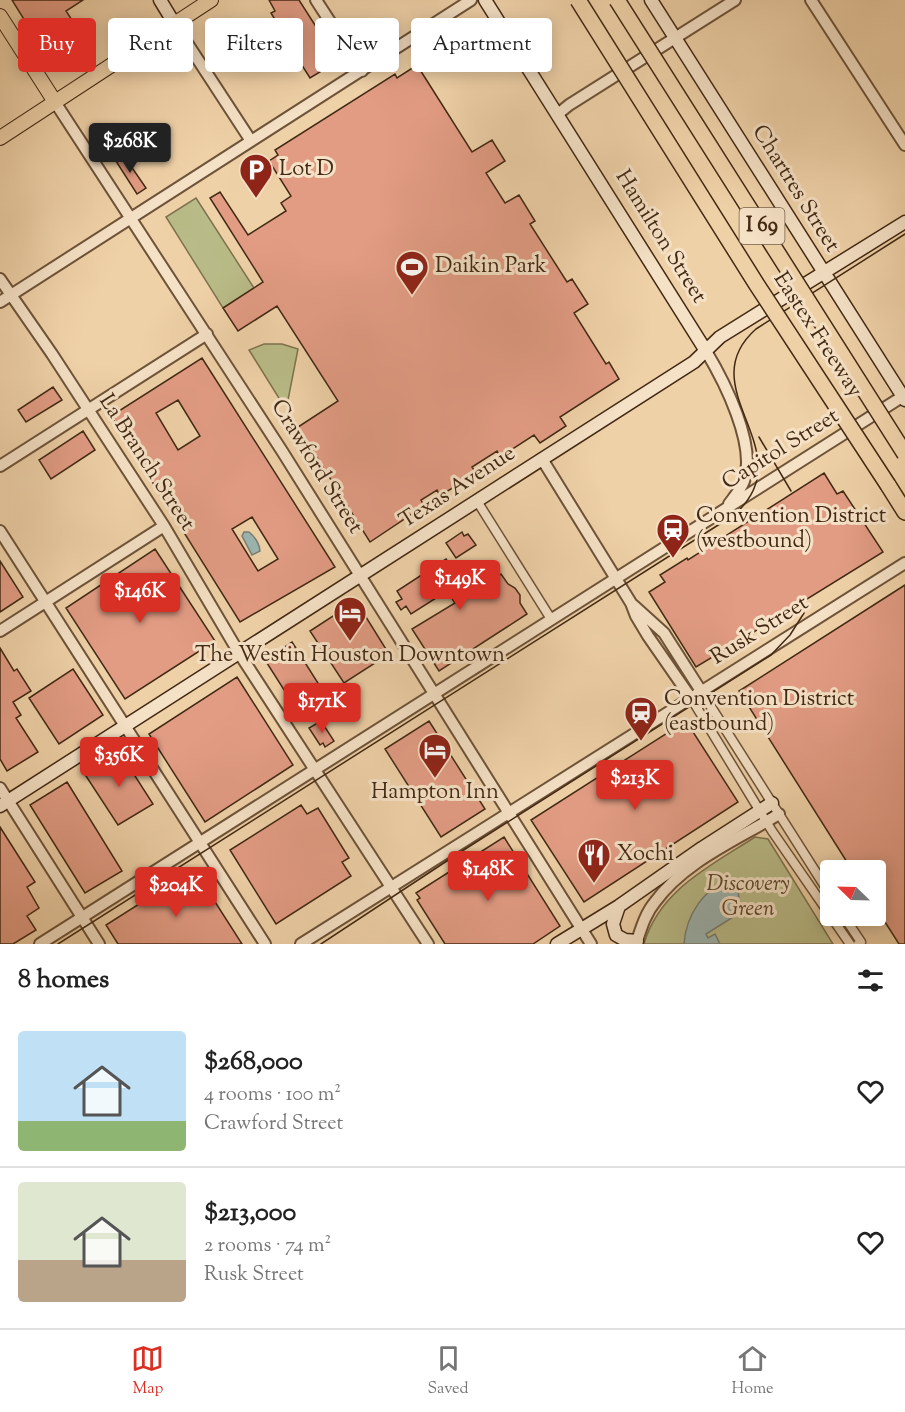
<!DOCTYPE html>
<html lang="en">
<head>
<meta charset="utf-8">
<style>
  body { margin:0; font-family:"Sorts Mill Goudy",serif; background:#f6f6f6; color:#222; height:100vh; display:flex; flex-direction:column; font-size:22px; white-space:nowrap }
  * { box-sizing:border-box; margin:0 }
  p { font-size:20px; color:#767676 }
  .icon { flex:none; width:33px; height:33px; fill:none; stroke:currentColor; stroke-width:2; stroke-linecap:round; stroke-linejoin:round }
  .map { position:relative; height:944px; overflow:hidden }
  .panel { display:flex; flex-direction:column; background:#fff; flex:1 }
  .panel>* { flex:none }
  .banner { position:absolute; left:18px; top:18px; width:600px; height:54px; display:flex; gap:12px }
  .needle { width:39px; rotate:293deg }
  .controls { position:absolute; left:820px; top:860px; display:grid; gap:12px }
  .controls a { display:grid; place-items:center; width:66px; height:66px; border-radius:6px; background:#fff; box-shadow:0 3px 15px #0003; font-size:30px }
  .price { position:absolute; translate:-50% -51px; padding:0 14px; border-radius:6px; background:#d93025; color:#fff; font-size:20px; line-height:39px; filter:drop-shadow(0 2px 3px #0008) }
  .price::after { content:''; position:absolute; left:50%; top:36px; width:18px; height:14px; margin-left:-9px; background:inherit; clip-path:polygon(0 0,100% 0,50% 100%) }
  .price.on { background:#222; color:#fff }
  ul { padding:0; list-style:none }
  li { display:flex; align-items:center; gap:18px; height:150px; padding:0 18px }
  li+li { border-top:2px solid #e0e0e0 }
  li span { display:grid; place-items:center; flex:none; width:168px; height:120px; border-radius:6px; color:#555 }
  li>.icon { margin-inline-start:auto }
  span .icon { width:72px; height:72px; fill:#fffc; stroke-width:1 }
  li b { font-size:26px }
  h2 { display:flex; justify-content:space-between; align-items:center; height:72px; padding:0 18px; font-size:26px }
  .tag { padding:0 21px; border-radius:6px; background:#fff; box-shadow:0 3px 15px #0003; font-size:21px; line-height:54px }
  .tag.on { background:#d93025; color:#fff }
  .tab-bar { display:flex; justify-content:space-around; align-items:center; height:84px; border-top:2px solid #e0e0e0; background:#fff; font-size:16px; color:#767676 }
  .tab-bar a { display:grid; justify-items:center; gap:3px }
  .tab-bar .on { color:#d93025 }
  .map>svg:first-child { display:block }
  .green { fill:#b9bc88; stroke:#7e724e; stroke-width:1.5 }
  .water { fill:#9cb5b1; stroke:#787d72; stroke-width:1.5 }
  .building { fill:#e29c84; stroke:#422913; stroke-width:1.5; fill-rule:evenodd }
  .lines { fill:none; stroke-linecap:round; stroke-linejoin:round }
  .minor-casing { stroke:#6d5338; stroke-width:11 }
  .tertiary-casing { stroke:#6d5338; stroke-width:14 }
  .secondary-casing { stroke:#422913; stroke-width:15 }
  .primary-casing { stroke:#422913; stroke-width:16 }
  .motorway-casing { stroke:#422913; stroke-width:18 }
  .minor { stroke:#f5e1c6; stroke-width:8 }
  .tertiary { stroke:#f5e1c6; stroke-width:10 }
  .secondary { stroke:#f5e1c6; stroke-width:12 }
  .primary { stroke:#efd1a8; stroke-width:14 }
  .motorway { stroke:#efd1a8; stroke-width:15 }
  .tram { stroke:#422913; stroke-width:1.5 }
  .motorway-bridge-casing { stroke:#422913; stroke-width:18; stroke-linecap:butt }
  .motorway-bridge { stroke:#efd1a8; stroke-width:15 }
  .labels { text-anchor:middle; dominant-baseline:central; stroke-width:6; stroke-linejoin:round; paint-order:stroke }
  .shield { fill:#f5e1c6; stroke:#786049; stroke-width:1.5 }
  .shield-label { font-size:21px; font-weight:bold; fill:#422913 }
  .poi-label { font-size:22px; fill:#422913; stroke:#f5e1c6; text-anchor:start }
  .street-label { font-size:22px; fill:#422913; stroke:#f5e1c6 }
  .park-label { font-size:22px; font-style:italic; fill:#5a462a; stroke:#f5e1c6 }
</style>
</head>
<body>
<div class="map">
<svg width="905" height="944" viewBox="0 0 905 944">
  <rect width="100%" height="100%" fill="#efd1a8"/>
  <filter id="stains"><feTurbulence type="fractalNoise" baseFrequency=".00333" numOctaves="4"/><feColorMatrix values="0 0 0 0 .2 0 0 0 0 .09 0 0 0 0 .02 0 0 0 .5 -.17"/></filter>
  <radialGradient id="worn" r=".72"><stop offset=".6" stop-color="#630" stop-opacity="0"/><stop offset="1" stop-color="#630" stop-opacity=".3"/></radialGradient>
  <path class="green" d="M196,198L254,288L223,308L166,217Z
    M264,344H282L298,349L288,400L282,403L249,350Z
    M755,837L768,839L833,944H644C659,890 712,865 755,837Z"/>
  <path class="water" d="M244,532H249C255,537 259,542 260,551L252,555L242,536Z
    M733,879L738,891L741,912L706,934L708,938L715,934L720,944H684C686,915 704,887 733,879Z"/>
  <path class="building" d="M12,0H83L66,11L72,20L38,42Z
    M269,0H299L338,61L310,78L293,51L277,61L263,39L280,28L271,13L275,11Z
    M72,38L80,50L54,67L46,54Z
    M417,65L472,152L492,140L505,161L486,173L505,203L519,195L535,221L530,224L567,282L572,279L588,304L574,313L606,364L609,362L619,379L560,417L566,426L540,443L534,435L500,457L497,451L472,467L476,473L440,496L437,490L421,500L424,506L370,542L298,427L338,401L277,306L238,331L223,308L263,282L210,198L220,192L248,235L286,211L281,203L291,196L269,161L278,155L275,150L395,74L397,78Z
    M122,153L146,188L137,194L114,158Z
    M202,358L335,567L240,622L111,416ZM178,400L200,436L178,450L156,413ZM252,517L278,559L258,571L232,529Z
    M53,387L62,400L26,422L18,410Z
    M83,431L95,450L51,479L39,460Z
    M824,473L837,494L843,491L883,552L739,641L742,646L717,661L714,656L696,667L649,592L665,582L660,575L687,558L688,560Z
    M462,532L464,536L468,534L476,545L456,558L446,543Z
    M155,549L215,641L125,699L66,608Z
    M446,559L457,576L469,568L481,587L501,574L508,584L515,588L520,595V603L527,614L439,671L412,629L455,603L447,591L411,614L406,606L401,610L396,602L402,599L397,591Z
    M0,561L23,597L0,612Z
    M905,585V944H899L876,908V870H852L739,691Z
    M356,601L389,654L344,683L310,631Z
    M292,642L323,691L307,702L311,708L300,715L265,660Z
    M0,648L14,671L17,669L31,691L13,702L21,715L16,718L38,752L7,771L0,759Z
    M73,669L103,715L59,744L29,698Z
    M237,677L293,765L205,822L149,734Z
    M321,721L334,741L325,747L323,743L320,745L309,728Z
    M429,721L485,809L441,837L385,749Z
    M686,721L738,802L584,902L531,820Z
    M119,751L153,804L118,825L84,773Z
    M67,782L122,871L85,893L30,805Z
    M301,805L307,814L318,808L349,858L342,862L351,876L276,924L230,850Z
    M0,827L35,882L27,887L39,908L27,916L36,930L13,944H0Z
    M504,837L560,926L533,944H445L417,900L420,898L416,893Z
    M194,869L242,944H118L106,925Z"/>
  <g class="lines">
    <g class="minor-casing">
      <path id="minor" d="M477,501L551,619
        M701,691L831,896
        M691,698L772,831L850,944
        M843,915L861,942L858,944"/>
    </g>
    <g class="tertiary-casing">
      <path id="tertiary" d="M316,0L362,71
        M811,0L905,145
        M174,23L251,141
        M55,102L282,451L591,944
        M558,114L569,105L735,0
        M0,279L52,354L164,526L239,653L428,944
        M0,302L471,0
        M706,351C724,381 757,445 744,481C741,489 734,497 729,504
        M542,459L631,603L636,616L648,636L691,698
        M0,466L207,334
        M0,531L265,944
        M633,605L664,633L701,691
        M0,631L164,526
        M0,788L99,944
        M40,944L905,395
        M301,944L905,563
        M636,944C641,929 645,914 655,902C685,861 737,840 779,814"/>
    </g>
    <g class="secondary-casing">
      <path id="secondary" d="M160,0L174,23
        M485,0L706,351
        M651,0L905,400
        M0,806L694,362L720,337L905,222
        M619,906L613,924L616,935L625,940L637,941
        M557,944L619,906L702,848L772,803"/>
    </g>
    <g class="primary-casing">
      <path id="primary" d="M0,16L55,102
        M0,138L211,0"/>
    </g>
    <g class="motorway-casing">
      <path id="motorway" d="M888,485L905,512"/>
    </g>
    <use href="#minor" class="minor"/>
    <use href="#tertiary" class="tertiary"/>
    <use href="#secondary" class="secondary"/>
    <use href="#primary" class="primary"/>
    <use href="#motorway" class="motorway"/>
    <path class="tram" d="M759,437L791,491
      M58,944L734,515C806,452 688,389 756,329L905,234
      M321,944L459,853L771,655L790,635L804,613"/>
    <g class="motorway-bridge-casing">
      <path id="motorway-bridge" d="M578,0L757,285L888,485
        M617,0L905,454"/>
    </g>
    <use href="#motorway-bridge" class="motorway-bridge"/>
  </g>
  <defs>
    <g id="parking-pin" transform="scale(1.725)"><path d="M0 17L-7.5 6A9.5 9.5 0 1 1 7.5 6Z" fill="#8f2418" stroke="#f5e1c6"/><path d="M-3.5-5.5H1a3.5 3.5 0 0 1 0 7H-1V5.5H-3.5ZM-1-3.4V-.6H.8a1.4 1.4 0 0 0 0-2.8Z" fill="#fff"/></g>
    <g id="stadium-pin" transform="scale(1.725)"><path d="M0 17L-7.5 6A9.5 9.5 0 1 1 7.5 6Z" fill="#8f2418" stroke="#f5e1c6"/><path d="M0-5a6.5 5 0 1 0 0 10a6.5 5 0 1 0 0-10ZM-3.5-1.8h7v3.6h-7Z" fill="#fff"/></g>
    <g id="station-pin" transform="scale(1.725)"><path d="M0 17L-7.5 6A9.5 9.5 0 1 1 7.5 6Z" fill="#8f2418" stroke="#f5e1c6"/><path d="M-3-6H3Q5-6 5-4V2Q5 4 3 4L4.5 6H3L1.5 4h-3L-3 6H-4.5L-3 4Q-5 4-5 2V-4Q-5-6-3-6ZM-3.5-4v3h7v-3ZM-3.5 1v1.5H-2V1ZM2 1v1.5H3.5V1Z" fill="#fff"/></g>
    <g id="hotel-pin" transform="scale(1.725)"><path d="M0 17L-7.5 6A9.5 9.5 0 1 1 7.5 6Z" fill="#8f2418" stroke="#f5e1c6"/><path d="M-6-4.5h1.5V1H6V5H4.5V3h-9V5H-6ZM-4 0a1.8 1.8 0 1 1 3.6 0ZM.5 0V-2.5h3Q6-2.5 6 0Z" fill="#fff"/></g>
    <g id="restaurant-pin" transform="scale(1.725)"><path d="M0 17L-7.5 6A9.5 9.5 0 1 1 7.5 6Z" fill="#8f2418" stroke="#f5e1c6"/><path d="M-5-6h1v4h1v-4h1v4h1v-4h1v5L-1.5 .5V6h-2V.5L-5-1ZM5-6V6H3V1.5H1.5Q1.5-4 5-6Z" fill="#fff"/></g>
  </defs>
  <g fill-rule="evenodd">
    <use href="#parking-pin" x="256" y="170"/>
    <use href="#stadium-pin" x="412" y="267"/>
    <use href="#station-pin" x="673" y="530"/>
    <use href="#hotel-pin" x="350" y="613"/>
    <use href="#station-pin" x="641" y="713"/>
    <use href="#hotel-pin" x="435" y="750"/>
    <use href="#restaurant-pin" x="594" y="855"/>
  </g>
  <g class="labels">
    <rect class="shield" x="739.5" y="208" width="45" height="36" rx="4.5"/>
    <g class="shield-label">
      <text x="762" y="226">I 69</text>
    </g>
    <g class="poi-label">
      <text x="279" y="170">Lot D</text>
      <text x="435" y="267">Daikin Park</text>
      <text x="696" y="517">Convention District<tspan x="696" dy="25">(westbound)</tspan></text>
      <text x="350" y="656" text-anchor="middle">The Westin Houston Downtown</text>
      <text x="664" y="700">Convention District<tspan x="664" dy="25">(eastbound)</tspan></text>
      <text x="435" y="793" text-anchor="middle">Hampton Inn</text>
      <text x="617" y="855">Xochi</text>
    </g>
    <g class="street-label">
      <text transform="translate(795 189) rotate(58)">Chartres Street</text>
      <text transform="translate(660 237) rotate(58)">Hamilton Street</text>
      <text transform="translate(817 335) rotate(57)">Eastex Freeway</text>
      <text transform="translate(781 450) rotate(-32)">Capitol Street</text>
      <text transform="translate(146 463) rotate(57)">La Branch Street</text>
      <text transform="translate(316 467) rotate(58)">Crawford Street</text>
      <text transform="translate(458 488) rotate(-33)">Texas Avenue</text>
      <text transform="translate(760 631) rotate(-32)">Rusk Street</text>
    </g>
    <g class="park-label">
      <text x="748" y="885">Discovery<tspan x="748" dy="25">Green</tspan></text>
    </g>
  </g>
  <rect width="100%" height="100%" filter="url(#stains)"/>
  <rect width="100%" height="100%" fill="url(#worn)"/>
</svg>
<div class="controls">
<a><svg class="needle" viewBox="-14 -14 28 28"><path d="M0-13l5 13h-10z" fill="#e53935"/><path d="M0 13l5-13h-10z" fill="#767676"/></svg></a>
</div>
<b class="price on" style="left:130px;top:174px">$268K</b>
<b class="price" style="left:460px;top:611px">$149K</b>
<b class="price" style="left:140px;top:624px">$146K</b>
<b class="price" style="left:322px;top:734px">$171K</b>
<b class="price" style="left:119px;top:788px">$356K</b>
<b class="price" style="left:635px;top:811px">$213K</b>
<b class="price" style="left:488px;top:902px">$148K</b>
<b class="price" style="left:176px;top:918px">$204K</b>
<div class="banner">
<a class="tag on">Buy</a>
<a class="tag">Rent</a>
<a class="tag">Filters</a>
<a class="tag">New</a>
<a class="tag">Apartment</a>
</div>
</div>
<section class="panel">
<h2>8 homes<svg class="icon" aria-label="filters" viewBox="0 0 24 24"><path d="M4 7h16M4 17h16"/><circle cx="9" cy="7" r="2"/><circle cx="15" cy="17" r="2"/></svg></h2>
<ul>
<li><span style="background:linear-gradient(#bfe0f5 75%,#8fb573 0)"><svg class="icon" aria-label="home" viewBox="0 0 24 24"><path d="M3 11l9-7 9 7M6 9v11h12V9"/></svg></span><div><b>$268,000</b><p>4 rooms · 100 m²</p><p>Crawford Street</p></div><svg class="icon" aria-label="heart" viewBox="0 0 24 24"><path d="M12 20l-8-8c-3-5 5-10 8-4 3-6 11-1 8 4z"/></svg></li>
<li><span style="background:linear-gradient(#dfe7d0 65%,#b9a48a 0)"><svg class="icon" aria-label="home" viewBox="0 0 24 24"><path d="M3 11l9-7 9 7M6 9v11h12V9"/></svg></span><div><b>$213,000</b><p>2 rooms · 74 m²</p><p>Rusk Street</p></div><svg class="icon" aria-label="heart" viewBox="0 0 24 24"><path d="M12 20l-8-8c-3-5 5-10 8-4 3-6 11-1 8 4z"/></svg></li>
</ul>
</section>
<nav class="tab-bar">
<a class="on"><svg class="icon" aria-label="map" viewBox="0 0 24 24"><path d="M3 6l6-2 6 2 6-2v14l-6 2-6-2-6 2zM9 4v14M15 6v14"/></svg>Map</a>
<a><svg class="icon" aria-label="saved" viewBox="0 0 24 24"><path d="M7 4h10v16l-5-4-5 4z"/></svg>Saved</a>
<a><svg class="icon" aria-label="home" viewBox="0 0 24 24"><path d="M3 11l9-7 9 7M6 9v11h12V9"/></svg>Home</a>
</nav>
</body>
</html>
